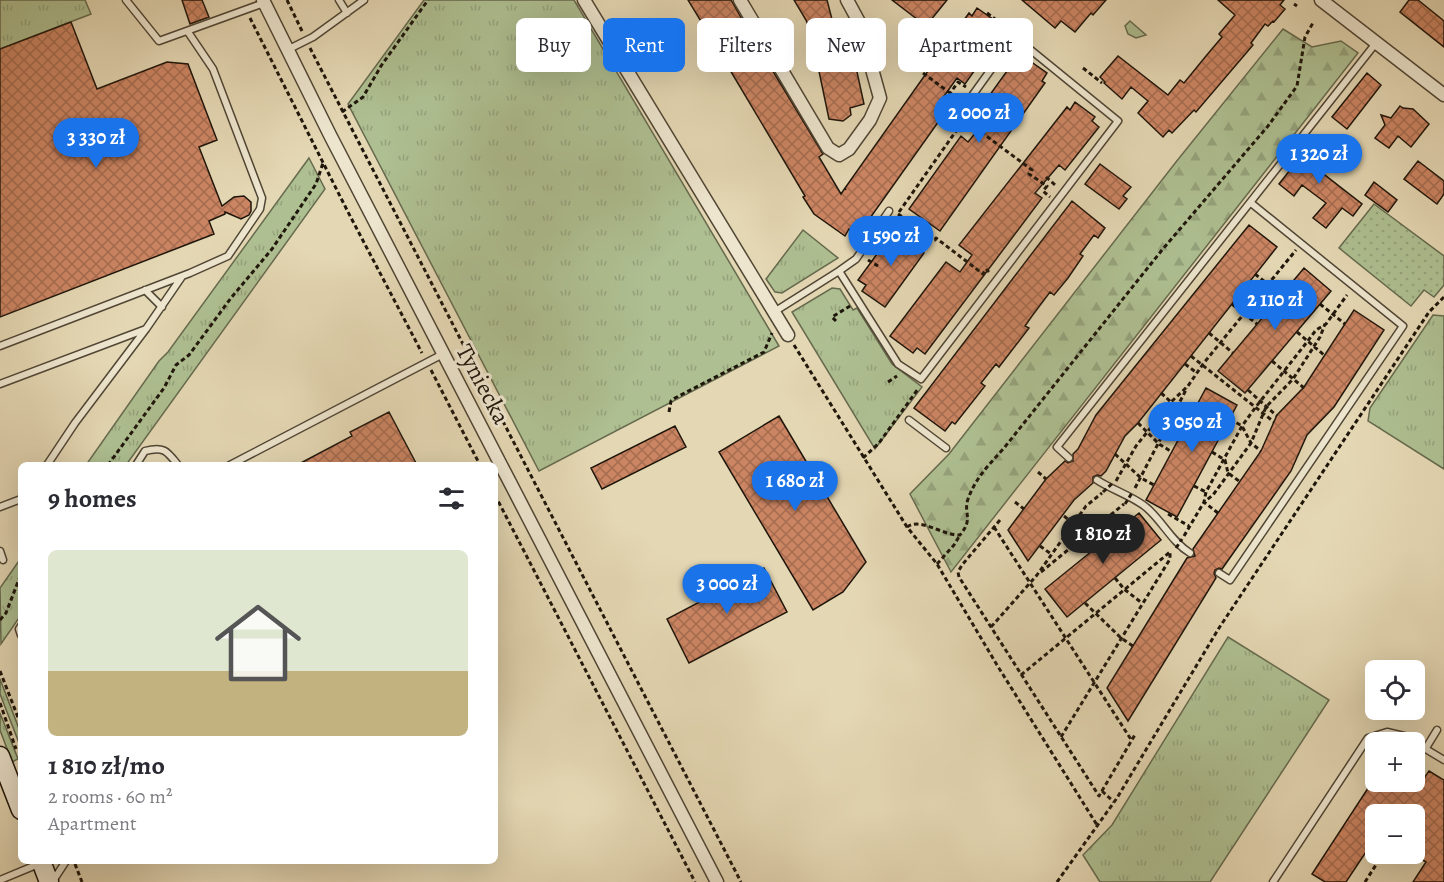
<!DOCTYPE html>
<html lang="en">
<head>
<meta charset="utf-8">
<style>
  body { margin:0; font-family:Alegreya,serif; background:#f7f7f7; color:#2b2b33; height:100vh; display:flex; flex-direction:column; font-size:22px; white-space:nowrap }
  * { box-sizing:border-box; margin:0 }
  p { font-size:20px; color:#7c7c81 }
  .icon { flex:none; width:33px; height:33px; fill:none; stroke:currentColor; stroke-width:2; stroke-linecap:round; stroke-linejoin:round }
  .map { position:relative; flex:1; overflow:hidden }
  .details { position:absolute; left:18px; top:462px; width:480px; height:402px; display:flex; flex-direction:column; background:#fff; border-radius:9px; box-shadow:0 6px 24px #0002 }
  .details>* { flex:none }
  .hud { position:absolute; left:516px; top:18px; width:570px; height:54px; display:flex; gap:12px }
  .buttons { position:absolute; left:1365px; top:660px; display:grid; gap:12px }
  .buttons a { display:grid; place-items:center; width:60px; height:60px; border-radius:9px; background:#fff; box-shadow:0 6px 24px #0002; font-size:30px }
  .price { position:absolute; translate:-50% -51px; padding:0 14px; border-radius:21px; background:#1a73e8; color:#fff; font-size:20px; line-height:39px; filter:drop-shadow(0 2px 3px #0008) }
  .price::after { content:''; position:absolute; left:50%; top:36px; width:18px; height:14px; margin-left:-9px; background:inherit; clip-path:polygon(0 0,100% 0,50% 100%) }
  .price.current { background:#222; color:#fff }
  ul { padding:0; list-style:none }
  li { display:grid; align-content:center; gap:12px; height:318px; padding:0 30px }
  li span { display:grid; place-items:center; height:186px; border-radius:9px; color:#555 }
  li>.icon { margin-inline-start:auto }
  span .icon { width:108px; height:108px; fill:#fffc; stroke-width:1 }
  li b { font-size:26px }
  h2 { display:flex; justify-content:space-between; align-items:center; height:72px; padding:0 30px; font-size:26px }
  .pill { padding:0 21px; border-radius:9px; background:#fff; box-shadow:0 6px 24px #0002; font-size:21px; line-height:54px }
  .pill.current { background:#1a73e8; color:#fff }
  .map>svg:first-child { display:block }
  .grass { fill:url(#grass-tufts); stroke:#666a4e; stroke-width:1.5 }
  .forest { fill:url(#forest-firs); stroke:#666a4e; stroke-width:1.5 }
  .park { fill:url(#park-dots); stroke:#666a4e; stroke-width:1.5 }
  .building { fill:url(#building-cross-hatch); stroke:#1f160b; stroke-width:1.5 }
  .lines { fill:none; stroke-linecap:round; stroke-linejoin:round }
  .lane-casing { stroke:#504635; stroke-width:9 }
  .street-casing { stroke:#504635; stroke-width:15 }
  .secondary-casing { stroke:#1f160b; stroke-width:21 }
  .path { stroke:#1f160b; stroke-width:3; stroke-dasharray:4.5 3; stroke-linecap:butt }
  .lane { stroke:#ede5ce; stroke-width:6 }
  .street { stroke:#ede5ce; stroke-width:12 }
  .secondary { stroke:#ede5ce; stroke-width:18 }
  .path-bridge { stroke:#1f160b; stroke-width:3; stroke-dasharray:4.5 3; stroke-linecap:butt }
  .labels { text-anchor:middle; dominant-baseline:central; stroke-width:6; stroke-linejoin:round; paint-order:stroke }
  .street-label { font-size:24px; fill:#1f160b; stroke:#ede5ce }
</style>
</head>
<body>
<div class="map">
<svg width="1444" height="882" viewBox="0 0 1444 882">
  <defs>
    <pattern id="grass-tufts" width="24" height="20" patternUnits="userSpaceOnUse" patternTransform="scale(1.5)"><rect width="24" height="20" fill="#aebf91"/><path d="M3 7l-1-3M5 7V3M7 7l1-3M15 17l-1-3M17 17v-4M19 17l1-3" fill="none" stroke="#95a37c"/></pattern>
    <pattern id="forest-firs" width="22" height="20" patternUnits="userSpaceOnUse" patternTransform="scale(1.5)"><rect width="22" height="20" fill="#aebf91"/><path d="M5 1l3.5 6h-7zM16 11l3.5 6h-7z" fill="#95a37c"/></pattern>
    <pattern id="park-dots" width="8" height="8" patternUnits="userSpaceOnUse" patternTransform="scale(1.5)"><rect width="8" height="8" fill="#aebf91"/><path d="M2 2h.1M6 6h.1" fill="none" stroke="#95a37c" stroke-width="1.8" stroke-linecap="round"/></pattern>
    <pattern id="building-cross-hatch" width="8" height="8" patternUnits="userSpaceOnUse" patternTransform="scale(1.5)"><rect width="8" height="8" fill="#cc8563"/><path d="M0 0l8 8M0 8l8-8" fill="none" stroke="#a56c50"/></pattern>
  </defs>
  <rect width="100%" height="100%" fill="#e4d7b3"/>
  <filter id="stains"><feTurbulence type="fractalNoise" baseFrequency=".00333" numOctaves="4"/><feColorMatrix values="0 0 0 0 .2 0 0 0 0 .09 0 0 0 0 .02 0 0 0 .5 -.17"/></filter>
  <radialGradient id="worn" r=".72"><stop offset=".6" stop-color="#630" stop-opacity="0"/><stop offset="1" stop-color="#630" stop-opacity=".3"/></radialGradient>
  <path class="grass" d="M0,0H85L91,14L0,49Z
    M424,0H574L779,346L539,471L348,104Z
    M1130,21L1146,35L1136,38L1128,34L1125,26Z
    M309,158L325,189L126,465H86L159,361L168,352Z
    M803,230L838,258L782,293L775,292L766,279Z
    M832,288L840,289L853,310L857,308L892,364L922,387L875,449L792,312Z
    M1433,315L1444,316V469L1368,421L1370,408Z
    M21,558V615L1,644L0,588Z
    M1228,637L1329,700L1210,882H1100L1083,855L1112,825Z
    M0,679L21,734V748L0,694Z
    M0,713L18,759L12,762L0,730Z"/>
  <path class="forest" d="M1283,29L1312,47L1341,41L1358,53L951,572L910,494L949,454L1176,162Z"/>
  <path class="park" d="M1374,204L1444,256V285L1434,297L1424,290L1411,306L1339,248Z"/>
  <path class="building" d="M182,0H202L209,17L190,24Z
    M688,0H731L743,21L731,28L735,36L729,44L716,46Z
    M794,0H827L834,27L847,26L864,104L850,108L851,115L843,121L829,119L811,33L806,20Z
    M892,0H947L926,26Z
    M1022,0H1106L1093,15L1091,13L1075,32L1061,21L1055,28Z
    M1218,0H1284L1280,5L1285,9L1274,22L1273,21L1268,26L1265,24L1251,43L1253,45L1196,112L1194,110L1172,133L1169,130L1163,137L1138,113L1148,101L1131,87L1122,99L1104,83L1105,82L1100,77L1118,56L1168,95L1180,80L1184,83L1206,56L1222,37L1219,34L1235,15Z
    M1409,0H1418L1444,21V47L1400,12Z
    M977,8L997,22L994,26L1002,32L965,84L957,78L942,99L939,105L946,111L858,235L849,229L845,236L814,214L803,197L805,196L730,70L739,60L749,58L752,64L765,58L823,154L819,157L841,194L845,188L846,190L845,188L969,13L972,16Z
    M71,22L97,89L167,62L188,64L217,140L199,147L222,206L234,197L244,196L251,202V211L249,215L241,219L225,212V214L209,221L214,234L0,317V49Z
    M1017,57L1024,63L1027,59L1047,73L1042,81L1045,83L940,231L909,209L961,136L968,142L981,126L987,115L979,110Z
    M1367,73L1381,85L1347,129L1332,117Z
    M1075,102L1095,117L1092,121L1099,127L1065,170L1059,165L1035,193L1042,198L925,354L917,348L913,353L890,336L946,262L960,272L972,255L959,245L1067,107L1070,110Z
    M1400,106L1403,108L1413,109L1429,124L1411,147L1398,136L1389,148L1375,138L1385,125L1381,115L1391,118Z
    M1314,140L1328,152L1316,168L1362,204L1353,216L1342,208L1326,228L1313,218L1326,203L1302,185L1294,196L1279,184Z
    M1418,161L1444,181V194L1437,204L1404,179Z
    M1100,164L1131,187L1123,196L1127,199L1119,209L1085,184Z
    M1374,182L1397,200L1388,212L1365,195Z
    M1072,201L1105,228L1098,238L1094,235L1080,254L1083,256L1068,278L1054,295L1050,292L1032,316L1025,326L1029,328L999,367L996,364L981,383L985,386L955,424L952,422L945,431L914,408Z
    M1249,225L1277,247L1138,423L1125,436L1106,471L1101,476L1097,475L1093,477V483L1074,500L1028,561L1008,530L1046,479L1065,461L1068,463L1073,461V454L1078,449L1096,415Z
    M896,228L924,247L921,251L924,253L885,307L862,291L866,285L858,280Z
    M1304,268L1331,291L1245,393L1218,371Z
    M1354,310L1384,330L1334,407L1307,435L1291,471L1222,569L1219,568L1215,570L1214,573L1216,578L1128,721L1107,688L1187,558L1195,556L1193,549L1261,451L1277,415L1304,387Z
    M1206,388L1237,405L1177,517L1146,500Z
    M389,412L417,465H297L352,436L350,432Z
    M779,416L866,562L843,592L813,610L719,452Z
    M675,426L686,447L602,489L591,468Z
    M1139,513L1161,540L1067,617L1045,589Z
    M764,568L787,612L689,663L667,619Z
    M1429,771L1444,780V882H1413L1426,862L1414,855V814H1376V837L1346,882H1325L1312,874L1372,782H1417L1420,784Z"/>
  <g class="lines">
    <g class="lane-casing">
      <path id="lane" d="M126,0L159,41L264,3
        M339,0L347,13
        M287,50L313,37L364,0
        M961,111L977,123
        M839,271L898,364L921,379L1118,121L1021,42L1012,45L1000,57L959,114
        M145,290L162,307
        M774,312L839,271L856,259L889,211
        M0,346L190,273L228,256L260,209L262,198L213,69L188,32
        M0,384L146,329L181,278
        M909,420L946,448
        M1069,458L1057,447L1376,43
        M47,465L75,423L146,329
        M136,465L145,451C164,446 167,451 178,465
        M230,465L443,354
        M1097,480C1112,490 1133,496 1147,508C1163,522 1172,542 1190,553
        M0,507L21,499
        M0,551L3,560
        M1219,573L1230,580L1403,326L1251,203
        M21,626L19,629L21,635
        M1426,748L1437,730
        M0,880L41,863
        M53,881L66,861
        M1273,882L1368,738L1387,732L1404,736L1444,760"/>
    </g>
    <g class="street-casing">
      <path id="street" d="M263,0L330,135L717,882
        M584,0L788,335
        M740,0L828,148L839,155L849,149L870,120L880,98L859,22L847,0
        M1321,0L1444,95"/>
    </g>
    <g class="secondary-casing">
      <path id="secondary" d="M0,756L21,810
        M41,861L49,882"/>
    </g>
    <path class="path" d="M287,0L302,31
      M1294,4L1297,6
      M987,13L1015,34
      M250,18L348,212L422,353
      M310,48L741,882
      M1083,68L1102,83
      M923,73L950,93
      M951,111L942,105L958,82L966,87
      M342,112L363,97L381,66L428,0
      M981,132L1032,170L1029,174L1047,186L1043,191L1050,197
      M1046,177L1055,185
      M899,212L961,124
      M898,214L935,240L936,238L983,274L986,269L989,272
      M882,239L892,246
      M868,260L878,266
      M1255,274L1281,295
      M1232,304L1257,324
      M1320,304L1345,324
      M836,321L832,317L850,306
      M1297,332L1324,355
      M1209,333L1233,353
      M794,345L907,527L937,564L997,665L1097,825
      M1191,356L1274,422
      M1272,361L1304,388
      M1185,364L1197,373
      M431,370L480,465
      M888,382L897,376
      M1248,390L1277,416
      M1161,393C1172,402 1178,411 1190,419
      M669,412L671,401L675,398L764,352L772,333
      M1230,419L1242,426L1251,443L1261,451
      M1138,423L1159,444L1172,452
      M1212,452L1225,460L1228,473L1239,481
      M1115,454L1141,478L1154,485
      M863,458L879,443L918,389
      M108,465L164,388L176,365L189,355L231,298L272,249L316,184L323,163
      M1038,472L1046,479
      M1116,481L1136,446L1172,401L1188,386L1203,364L1296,250
      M1194,486L1206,492
      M1135,488L1187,388
      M495,495L695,882
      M1015,502L1024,509
      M1218,513L1204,502L1213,495L1251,443L1266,407L1293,379L1320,337L1325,324
      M1168,514L1189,526
      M1064,516L1074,524L1093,530
      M1000,520L962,565L958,572L959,577L1099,796L1136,733
      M907,527C921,517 943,536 960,535C974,518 963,514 968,499C976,477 989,465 1004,448L1162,250L1268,126L1297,86L1305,37L1314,21
      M994,527L1132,741
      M1184,536L1204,502L1206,492L1242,426L1255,408L1307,342L1316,330L1326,324L1347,295
      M1040,546L1051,554
      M937,564L954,545L960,535
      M1041,572L1124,504
      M1115,578L1124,589L1142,603
      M1085,603L1121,638L1133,646
      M0,620L6,613L21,574
      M991,627L1037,575L1086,506L1102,493
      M0,671L21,725
      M1021,675L1170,552
      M0,703L16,749
      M1061,737L1170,559V552
      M1102,791L1114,802
      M75,864L82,882
      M1057,882L1117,798L1219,628L1429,312L1444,297
      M1365,882L1381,857"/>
    <use href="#lane" class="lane"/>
    <use href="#street" class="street"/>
    <use href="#secondary" class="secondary"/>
    <path class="path-bridge" d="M1103,492L1114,482
      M1125,504L1132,493
      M1176,548L1182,539"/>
  </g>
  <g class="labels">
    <g class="street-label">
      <text transform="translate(483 384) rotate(62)">Tyniecka</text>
    </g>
  </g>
  <rect width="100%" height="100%" filter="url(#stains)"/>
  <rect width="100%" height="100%" fill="url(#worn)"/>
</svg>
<div class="buttons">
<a><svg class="icon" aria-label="locate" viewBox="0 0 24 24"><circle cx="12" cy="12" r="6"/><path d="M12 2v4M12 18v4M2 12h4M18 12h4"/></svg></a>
<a>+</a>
<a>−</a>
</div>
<b class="price" style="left:979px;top:144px">2 000 zł</b>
<b class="price" style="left:96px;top:169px">3 330 zł</b>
<b class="price" style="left:1319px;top:185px">1 320 zł</b>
<b class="price" style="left:891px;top:267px">1 590 zł</b>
<b class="price" style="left:1275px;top:331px">2 110 zł</b>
<b class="price" style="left:1192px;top:453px">3 050 zł</b>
<b class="price" style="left:795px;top:512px">1 680 zł</b>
<b class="price current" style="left:1103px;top:565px">1 810 zł</b>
<b class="price" style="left:727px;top:615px">3 000 zł</b>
<div class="hud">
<a class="pill">Buy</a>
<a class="pill current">Rent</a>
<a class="pill">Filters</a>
<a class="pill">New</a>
<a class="pill">Apartment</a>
</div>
<section class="details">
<h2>9 homes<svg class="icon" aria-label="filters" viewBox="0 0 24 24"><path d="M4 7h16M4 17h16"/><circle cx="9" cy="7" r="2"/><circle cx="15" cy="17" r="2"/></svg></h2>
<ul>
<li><span style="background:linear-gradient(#dfe7d0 65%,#c2b280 0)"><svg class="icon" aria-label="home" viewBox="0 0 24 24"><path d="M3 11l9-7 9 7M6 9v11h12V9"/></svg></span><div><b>1 810 zł/mo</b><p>2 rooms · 60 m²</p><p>Apartment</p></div></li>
</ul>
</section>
</div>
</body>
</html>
